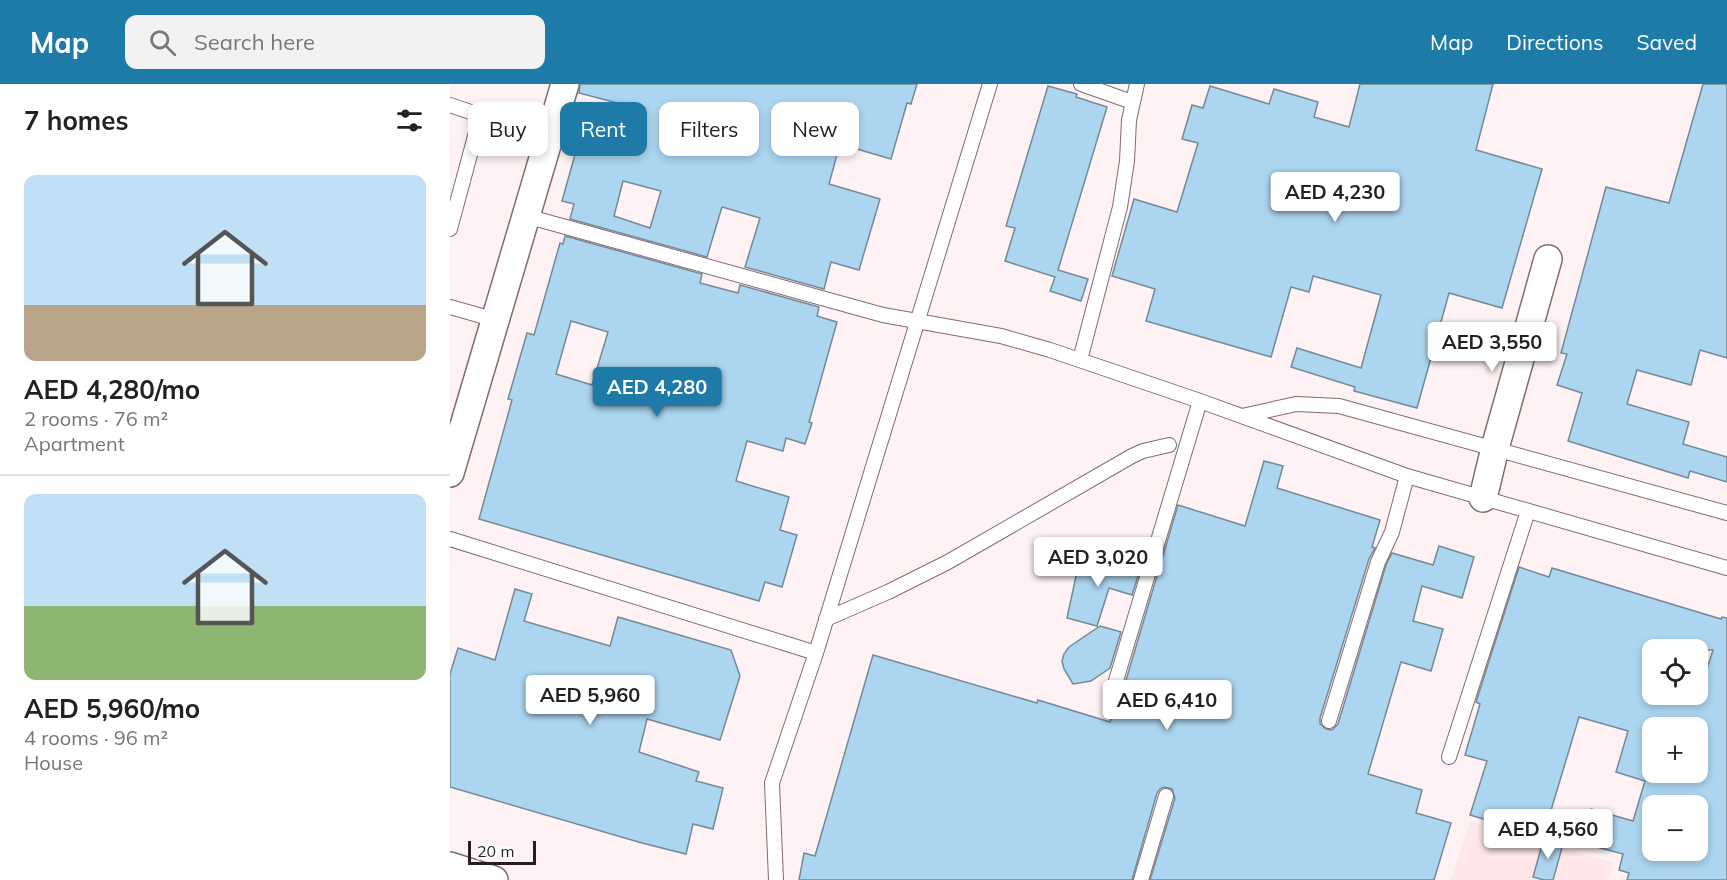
<!DOCTYPE html>
<html lang="en">
<head>
<meta charset="utf-8">
<style>
  body { margin:0; font-family:Mulish,sans-serif; background:#f2f2f2; color:#222; height:100vh; display:flex; flex-direction:column; font-size:22px; white-space:nowrap }
  * { box-sizing:border-box; margin:0 }
  p { font-size:20px; color:#767676 }
  .icon { flex:none; width:33px; height:33px; fill:none; stroke:currentColor; stroke-width:2; stroke-linecap:round; stroke-linejoin:round }
  .map { position:relative; flex:1; overflow:hidden }
  .side { display:flex; flex-direction:column; background:#fff; width:450px }
  .side>* { flex:none }
  .hud { position:absolute; left:18px; top:18px; width:570px; height:54px; display:flex; gap:12px }
  .buttons { position:absolute; left:1192px; top:555px; display:grid; gap:12px }
  .buttons a { display:grid; place-items:center; width:66px; height:66px; border-radius:12px; background:#fff; box-shadow:0 3px 9px #0003; font-size:30px }
  .scale { position:absolute; left:18px; bottom:15px; width:68px; box-sizing:border-box; padding-left:6px; border:3px solid #291e1f; border-top:0; font-size:16px; line-height:21px; white-space:nowrap; color:#291e1f; -webkit-text-stroke:4px #fff; paint-order:stroke }
  .price { position:absolute; translate:-50% -51px; padding:0 14px; border-radius:6px; background:#fff; color:#222; font-size:20px; line-height:39px; filter:drop-shadow(0 2px 3px #0008) }
  .price::after { content:''; position:absolute; left:50%; top:36px; width:18px; height:14px; margin-left:-9px; background:inherit; clip-path:polygon(0 0,100% 0,50% 100%) }
  .price.current { background:#1e7ba8; color:#fff }
  ul { padding:0; list-style:none }
  li { display:grid; align-content:center; gap:12px; height:318px; padding:0 24px }
  li+li { border-top:2px solid #e0e0e0 }
  li span { display:grid; place-items:center; height:186px; border-radius:12px; color:#555 }
  li>.icon { margin-inline-start:auto }
  span .icon { width:108px; height:108px; fill:#fffc; stroke-width:1 }
  li b { font-size:26px }
  h2 { display:flex; justify-content:space-between; align-items:center; height:72px; padding:0 24px; font-size:26px }
  .pill { padding:0 21px; border-radius:12px; background:#fff; box-shadow:0 3px 9px #0003; font-size:21px; line-height:54px }
  .pill.current { background:#1e7ba8; color:#fff }
  header { display:flex; align-items:center; gap:36px; box-sizing:border-box; height:84px; padding:0 30px; background:#1e7ba8; color:#fff }
  header strong { font-size:28px }
  nav { display:flex; gap:33px; margin-inline-start:auto; font-size:21px }
  .search { width:420px; height:54px; background:#f2f2f2; display:flex; align-items:center; gap:15px; box-sizing:border-box; padding:0 21px; border-radius:12px; color:#767676; font-size:22px }
  main { display:flex; flex:1; min-height:0 }
  .map>svg:first-child { display:block }
  .built { fill:#fee6e9 }
  .building { fill:#acd5ef; stroke:#738a98; stroke-width:1.5; fill-rule:evenodd }
  .lines { fill:none; stroke-linecap:round; stroke-linejoin:round }
  .service-casing { stroke:#846a6d; stroke-width:16 }
  .minor-casing { stroke:#846a6d; stroke-width:30 }
  .service { stroke:#fff; stroke-width:14 }
  .minor { stroke:#fff; stroke-width:27 }
</style>
</head>
<body>
<header>
<strong>Map</strong>
<div class="search"><svg class="icon" aria-label="search" viewBox="0 0 24 24"><circle cx="10" cy="10" r="6"/><path d="M15 15l6 6"/></svg>Search here</div>
<nav><a>Map</a><a>Directions</a><a>Saved</a></nav>
</header>
<main>
<section class="side">
<h2>7 homes<svg class="icon" aria-label="filters" viewBox="0 0 24 24"><path d="M4 7h16M4 17h16"/><circle cx="9" cy="7" r="2"/><circle cx="15" cy="17" r="2"/></svg></h2>
<ul>
<li><span style="background:linear-gradient(#bfe0f5 70%,#b9a48a 0)"><svg class="icon" aria-label="home" viewBox="0 0 24 24"><path d="M3 11l9-7 9 7M6 9v11h12V9"/></svg></span><div><b>AED 4,280/mo</b><p>2 rooms · 76 m²</p><p>Apartment</p></div></li>
<li><span style="background:linear-gradient(#bfe0f5 60%,#8fb573 0)"><svg class="icon" aria-label="home" viewBox="0 0 24 24"><path d="M3 11l9-7 9 7M6 9v11h12V9"/></svg></span><div><b>AED 5,960/mo</b><p>4 rooms · 96 m²</p><p>House</p></div></li>
</ul>
</section>
<div class="map">
<svg width="1277" height="796" viewBox="0 0 1277 796">
  <rect width="100%" height="100%" fill="#fff2f4"/>
  <path class="built" d="M1020,737L1163,779L1158,796H1001Z"/>
  <path class="building" d="M130,0H467L461,20L457,19L441,75L390,60L379,100L430,115L409,186L381,178L374,205L295,183L310,134L272,123L257,173L120,135L124,120L112,117L131,49L182,63L194,26L129,9ZM173,97L211,107L200,144L164,132Z
    M910,0H1043L1026,66L1092,85L1052,224L999,209L967,324L904,307L905,303L841,283L847,264L911,284L931,211L863,192L859,208L841,203L821,273L696,237L705,205L662,192L684,115L727,128L748,59L732,55L742,21L753,24L760,2L819,20L824,5L868,18L864,33L899,43Z
    M1253,0H1277V274L1250,266L1241,301L1187,286L1177,320L1239,338L1233,360L1277,373V398L1240,387L1238,394L1118,357L1132,309L1107,301L1117,270L1111,269L1156,103L1219,119Z
    M598,2L627,10L626,13L657,23L608,186L638,195L631,217L600,207L605,193L555,177L565,144L556,142Z
    M115,152L252,190L250,199L288,209L290,201L369,223L367,232L387,238L359,338L362,339L355,360L336,354L333,367L297,357L286,397L339,413L330,446L347,451L332,503L315,498L309,517L29,435L62,316L58,315L77,249L84,251L110,159L113,160ZM121,237L158,248L142,301L106,290Z
    M814,377L833,382L827,404L930,436L922,463L925,464L919,475L870,634V640L876,645L882,646L888,640L936,481L942,469L983,481L989,462L1024,473L1012,514L972,502L963,537L993,545L981,587L951,578L918,690L972,706L966,729L1001,739L984,796H700L725,714L722,705L714,703L710,705L707,709L682,796H349L354,769L365,772L423,571L587,619L588,616L660,638L669,608L674,603L728,421L795,442Z
    M636,471L690,486L682,511L659,504L647,542L617,534L629,478L633,479Z
    M1069,483L1099,493L1102,484L1271,535L1272,533L1277,534V796H1177L1179,789L1169,786L1173,770L1132,759L1141,725L1183,737L1195,697L1166,688L1178,647L1129,633L1093,753L1020,731L1037,677L1015,671L1030,620L1026,618ZM1203,566H1263L1249,610H1203ZM1203,644H1248V694L1230,688H1203ZM1203,722H1248V766H1193L1203,734Z
    M65,505L82,510L74,537L160,562L168,533L281,566L290,592L270,656L197,635L189,668L249,688L246,697L273,704L263,745L243,740L236,770L192,759L0,703V590L8,564L45,576Z
    M650,542L671,548L660,584L641,597L623,600L614,585L612,577L614,570L619,563Z
    M1094,754L1113,760L1103,796H1094L1083,793Z"/>
  <g class="lines">
    <g class="service-casing">
      <path id="service" d="M631,0L682,18
        M0,21L100,55
        M76,132L433,231L551,252L600,266L750,317L957,392L1277,484
        M0,145L31,30
        M0,223L46,236
        M630,276L670,123L677,77L679,36L687,0
        M792,332L846,320L889,322L1277,429
        M0,455L366,569
        M376,535L438,508L498,478L682,372L693,367L719,361
        M665,600L750,317
        M879,637L928,478L942,448L957,392
        M999,673L1078,427
        M326,796L322,699L366,569L540,0
        M691,796L716,712"/>
    </g>
    <g class="minor-casing">
      <path id="minor" d="M0,389L115,0
        M1033,414L1045,364L1098,175
        M0,782L44,796"/>
    </g>
    <use href="#service" class="service"/>
    <use href="#minor" class="minor"/>
  </g>
</svg>
<div class="buttons">
<a><svg class="icon" aria-label="locate" viewBox="0 0 24 24"><circle cx="12" cy="12" r="6"/><path d="M12 2v4M12 18v4M2 12h4M18 12h4"/></svg></a>
<a>+</a>
<a>−</a>
</div>
<div class="scale">20 m</div>
<b class="price" style="left:885px;top:139px">AED 4,230</b>
<b class="price" style="left:1042px;top:289px">AED 3,550</b>
<b class="price current" style="left:207px;top:334px">AED 4,280</b>
<b class="price" style="left:648px;top:504px">AED 3,020</b>
<b class="price" style="left:140px;top:642px">AED 5,960</b>
<b class="price" style="left:717px;top:647px">AED 6,410</b>
<b class="price" style="left:1098px;top:776px">AED 4,560</b>
<div class="hud">
<a class="pill">Buy</a>
<a class="pill current">Rent</a>
<a class="pill">Filters</a>
<a class="pill">New</a>
</div>
</div>
</main>
</body>
</html>
